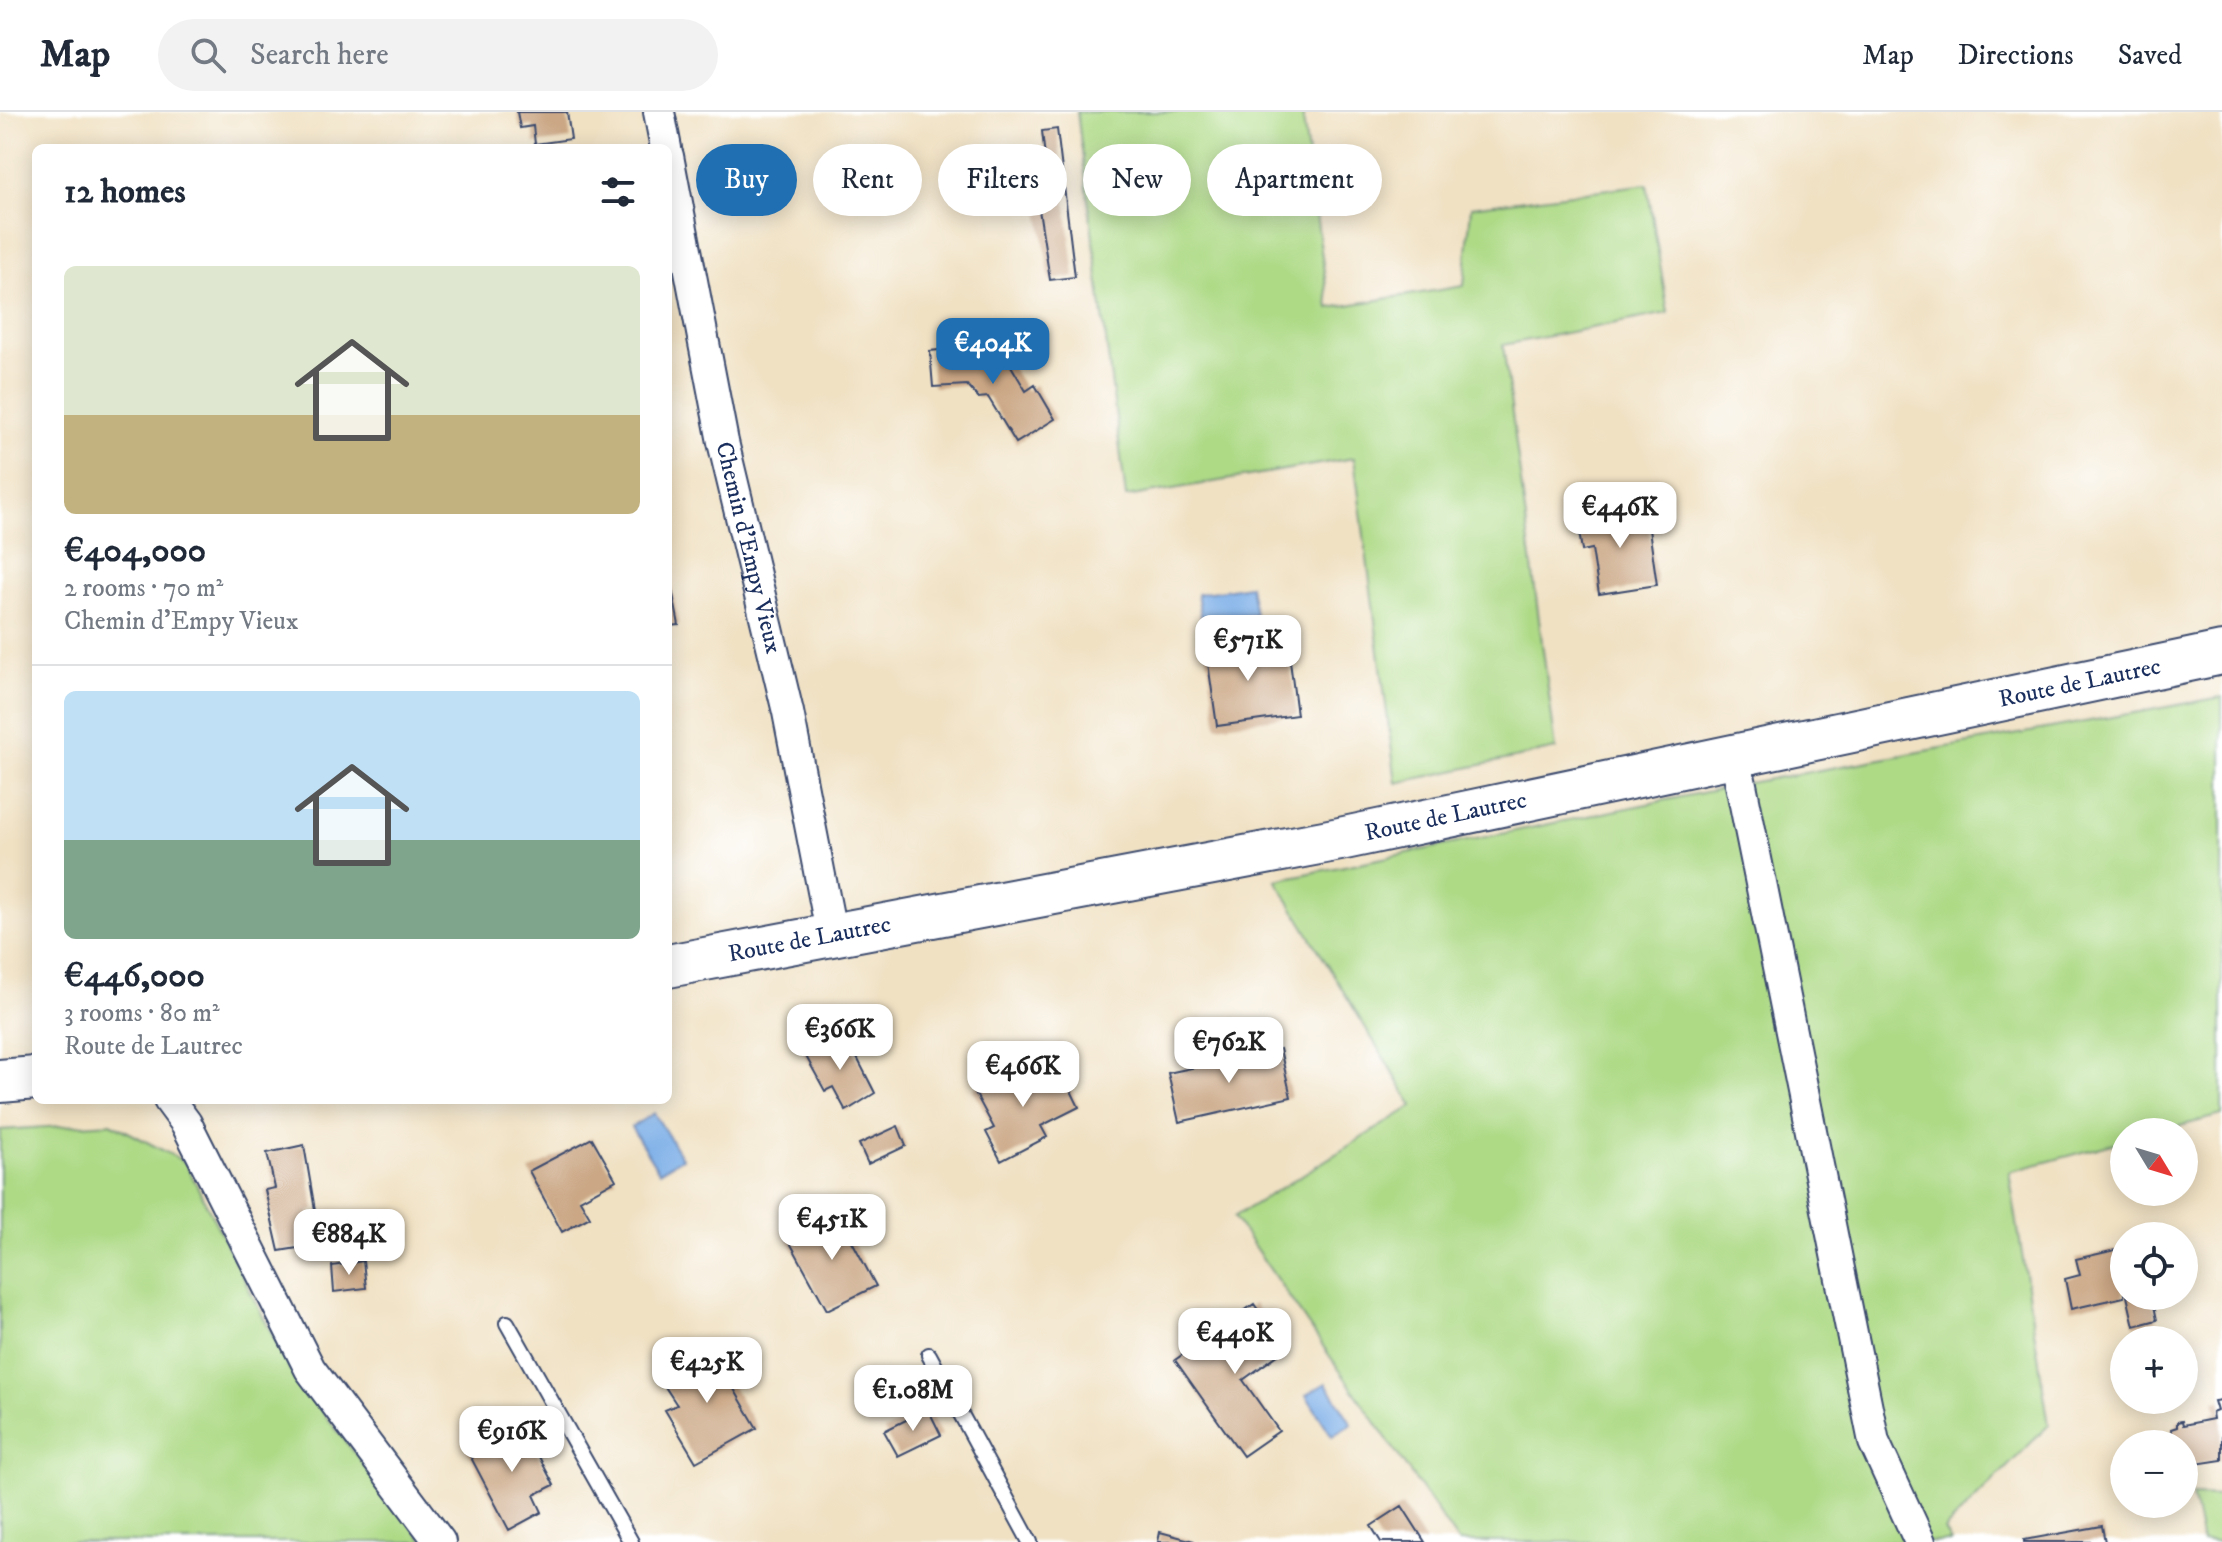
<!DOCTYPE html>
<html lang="en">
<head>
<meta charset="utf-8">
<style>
  body { margin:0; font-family:"IM FELL DW Pica",serif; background:#f2f2f3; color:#1f2937; height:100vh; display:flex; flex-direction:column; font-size:30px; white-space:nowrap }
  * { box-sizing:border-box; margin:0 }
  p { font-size:26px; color:#747a83 }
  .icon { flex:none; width:44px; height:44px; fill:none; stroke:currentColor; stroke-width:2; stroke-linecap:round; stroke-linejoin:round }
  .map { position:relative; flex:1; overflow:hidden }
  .panel { position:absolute; left:32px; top:32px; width:640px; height:960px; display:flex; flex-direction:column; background:#fff; border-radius:12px; box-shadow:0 4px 20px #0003 }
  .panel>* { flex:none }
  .top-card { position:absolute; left:696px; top:32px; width:760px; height:72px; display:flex; gap:16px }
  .needle { width:52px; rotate:128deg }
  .controls { position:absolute; left:2110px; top:1006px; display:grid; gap:16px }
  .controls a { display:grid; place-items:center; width:88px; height:88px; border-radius:50%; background:#fff; box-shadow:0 4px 20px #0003; font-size:40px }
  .price { position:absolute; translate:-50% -68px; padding:0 18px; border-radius:16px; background:#fff; color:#222; font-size:26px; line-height:52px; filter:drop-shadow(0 2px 4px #0008) }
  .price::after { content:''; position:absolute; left:50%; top:48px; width:24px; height:18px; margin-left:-12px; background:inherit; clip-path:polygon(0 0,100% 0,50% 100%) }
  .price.selected { background:#1f6fb2; color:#fff }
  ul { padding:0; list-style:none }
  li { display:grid; align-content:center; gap:16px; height:424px; padding:0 32px }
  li+li { border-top:2px solid #e0e1e3 }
  li span { display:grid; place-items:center; height:248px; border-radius:12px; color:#555 }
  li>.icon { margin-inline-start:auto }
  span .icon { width:144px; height:144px; fill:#fffc; stroke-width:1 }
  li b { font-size:34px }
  h2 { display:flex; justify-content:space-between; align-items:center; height:96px; padding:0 32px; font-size:34px }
  .pill { padding:0 28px; border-radius:36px; background:#fff; box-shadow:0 4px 20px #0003; font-size:28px; line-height:72px }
  .pill.selected { background:#1f6fb2; color:#fff }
  header { display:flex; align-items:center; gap:48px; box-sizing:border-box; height:112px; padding:0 40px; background:#fff; border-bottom:2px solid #e0e1e3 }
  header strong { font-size:38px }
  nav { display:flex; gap:44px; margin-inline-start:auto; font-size:28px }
  .search { width:560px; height:72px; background:#f2f2f3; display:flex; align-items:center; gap:20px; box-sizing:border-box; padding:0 28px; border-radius:44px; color:#747a83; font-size:30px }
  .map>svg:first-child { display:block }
  .green { fill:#aeda86; stroke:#648472; stroke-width:2 }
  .water { fill:#7baee7; stroke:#4b6ea2; stroke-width:2 }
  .building { fill:#cba785 }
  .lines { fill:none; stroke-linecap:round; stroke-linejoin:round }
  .service-casing { stroke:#3b4a6d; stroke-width:18 }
  .minor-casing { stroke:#3b4a6d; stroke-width:34 }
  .secondary-casing { stroke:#3b4a6d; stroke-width:46 }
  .service { stroke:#fff; stroke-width:14 }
  .minor { stroke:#fff; stroke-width:30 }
  .secondary { stroke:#fff; stroke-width:42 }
  .labels { text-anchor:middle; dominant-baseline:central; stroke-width:6; stroke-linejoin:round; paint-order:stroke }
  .street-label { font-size:24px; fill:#1b2f5e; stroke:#fff }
</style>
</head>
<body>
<header>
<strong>Map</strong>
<div class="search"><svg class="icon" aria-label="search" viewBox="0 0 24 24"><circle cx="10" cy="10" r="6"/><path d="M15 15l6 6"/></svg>Search here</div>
<nav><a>Map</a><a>Directions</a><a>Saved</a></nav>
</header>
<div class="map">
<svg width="2222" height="1430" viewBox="0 0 2222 1430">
  <rect width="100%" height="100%" fill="#fff"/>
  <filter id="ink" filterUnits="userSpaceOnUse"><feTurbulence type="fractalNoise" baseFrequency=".0125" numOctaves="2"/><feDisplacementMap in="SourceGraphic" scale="16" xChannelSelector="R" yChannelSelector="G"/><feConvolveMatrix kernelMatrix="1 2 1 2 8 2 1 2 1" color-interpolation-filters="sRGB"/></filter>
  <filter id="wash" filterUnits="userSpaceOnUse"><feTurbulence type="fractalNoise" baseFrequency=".006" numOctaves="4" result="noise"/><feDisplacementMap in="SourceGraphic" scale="32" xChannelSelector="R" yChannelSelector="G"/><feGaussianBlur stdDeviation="1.8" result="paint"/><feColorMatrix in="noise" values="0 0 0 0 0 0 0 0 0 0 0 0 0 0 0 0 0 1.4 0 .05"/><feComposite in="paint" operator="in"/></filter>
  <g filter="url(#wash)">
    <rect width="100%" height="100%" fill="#f0e1c3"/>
    <path class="green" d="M1077,0H1302L1329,196L1464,174L1471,95L1647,72L1668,201L1503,233L1556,637L1396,671L1354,346L1126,385Z
      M2222,585V1003L2157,1020H2124V1029L2009,1060L2049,1313L1944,1418L1951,1430H1458L1234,1105L1413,994L1276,768L1754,670Z
      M111,1011L185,1050L290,1258L424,1430H0V1018Z
      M2192,1383L2222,1384V1430H2202Z"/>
    <path class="water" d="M1250,474L1255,502L1202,509L1197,482Z
      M654,1001L682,1046L659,1060L631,1015Z
      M1326,1271L1352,1312L1332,1324L1306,1283Z"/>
    <g id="blocks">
      <path class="building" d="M517,0H567L571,27L535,32L533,14L520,16Z
        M1057,17L1075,165L1050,168L1035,72L1048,71L1042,19Z
        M998,232L1026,279L1035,273L1055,307L1016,331L988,285L978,286L967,273L933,275L930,239Z
        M1637,394L1639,411L1648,410L1657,473L1599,482L1592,437L1582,439L1579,419L1589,418L1587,402Z
        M668,457L679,513L668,514Z
        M1256,523L1260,552L1290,549L1297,603L1217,614L1205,530Z
        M826,926L831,938L848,928L875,981L846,999L833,975L825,979L803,939Z
        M1280,937L1291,985L1179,1010L1168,961Z
        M1011,956L1021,976L1060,956L1079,995L1041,1014L1047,1025L1001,1049L986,1020L994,1016L973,977Z
        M898,1014L906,1034L868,1052L859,1032Z
        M592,1026L616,1068L580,1088L590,1105L562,1120L529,1059Z
        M304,1033L315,1098L309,1100L316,1133L279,1139L265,1078L275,1076L267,1041Z
        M837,1101L876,1174L827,1198L788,1127Z
        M2124,1136V1185L2071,1197L2065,1167L2080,1163L2076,1147Z
        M363,1149L366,1176L334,1180L332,1154Z
        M2127,1184H2152L2157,1208L2134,1214Z
        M1254,1192L1286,1237L1243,1268L1279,1319L1243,1344L1175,1248Z
        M718,1235L735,1260L727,1265L757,1316L696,1350L665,1298L677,1293L660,1267Z
        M2222,1288V1348L2189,1353L2191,1360L2185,1361L2184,1332H2159L2158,1329L2173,1326L2171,1317L2177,1315V1310L2182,1309L2183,1313L2213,1307L2212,1301L2217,1299L2214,1289Z
        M928,1297L941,1323L898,1344L884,1319Z
        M521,1311L554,1373L534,1383L542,1400L509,1418L467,1338Z
        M1402,1394L1425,1430H1381L1371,1414Z
        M2102,1414L2105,1430H2024V1428Z
        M1160,1420L1194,1429V1430H1158Z"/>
    </g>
  </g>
  <g filter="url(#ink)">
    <use href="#blocks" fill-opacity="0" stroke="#3b4a6d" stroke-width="2"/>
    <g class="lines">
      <g class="service-casing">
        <path id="service" d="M507,1211L631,1430
          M929,1243L1030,1430"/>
      </g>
      <g class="minor-casing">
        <g id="minor">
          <path d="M659,0L666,36"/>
          <path id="s1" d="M668,44L723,330L788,600L832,825"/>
          <path d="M1735,643L1874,1330L1920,1430"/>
          <path d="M169,988L186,1011L310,1257L440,1430"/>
        </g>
      </g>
      <g class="secondary-casing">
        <g id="secondary">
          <path id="s2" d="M668,854L1340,727L2222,541"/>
          <path d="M0,969L36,966"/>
        </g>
      </g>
      <use href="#service" class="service"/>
      <use href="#minor" class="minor"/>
      <use href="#secondary" class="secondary"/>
    </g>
  </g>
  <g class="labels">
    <g class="street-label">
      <text stroke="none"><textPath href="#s1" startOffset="400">Chemin d'Empy Vieux</textPath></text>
      <text stroke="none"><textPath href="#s2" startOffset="1440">Route de Lautrec</textPath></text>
      <text stroke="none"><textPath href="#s2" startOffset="792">Route de Lautrec</textPath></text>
      <text stroke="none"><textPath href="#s2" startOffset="144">Route de Lautrec</textPath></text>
    </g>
  </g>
</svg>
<div class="controls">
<a><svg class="needle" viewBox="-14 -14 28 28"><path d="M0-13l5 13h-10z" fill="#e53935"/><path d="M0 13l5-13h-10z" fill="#747a83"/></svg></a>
<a><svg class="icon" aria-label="locate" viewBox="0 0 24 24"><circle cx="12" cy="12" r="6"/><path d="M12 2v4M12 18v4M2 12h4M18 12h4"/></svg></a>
<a>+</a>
<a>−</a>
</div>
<b class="price selected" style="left:993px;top:274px">€404K</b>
<b class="price" style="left:1620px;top:438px">€446K</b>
<b class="price" style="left:1248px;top:571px">€571K</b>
<b class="price" style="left:840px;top:960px">€366K</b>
<b class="price" style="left:1229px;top:973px">€762K</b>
<b class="price" style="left:1023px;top:997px">€466K</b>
<b class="price" style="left:832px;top:1150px">€451K</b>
<b class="price" style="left:349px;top:1165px">€884K</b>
<b class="price" style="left:1235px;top:1264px">€440K</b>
<b class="price" style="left:707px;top:1293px">€425K</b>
<b class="price" style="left:913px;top:1321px">€1.08M</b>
<b class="price" style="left:512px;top:1362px">€916K</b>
<div class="top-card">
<a class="pill selected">Buy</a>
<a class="pill">Rent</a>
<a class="pill">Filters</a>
<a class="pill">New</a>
<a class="pill">Apartment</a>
</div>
<section class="panel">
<h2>12 homes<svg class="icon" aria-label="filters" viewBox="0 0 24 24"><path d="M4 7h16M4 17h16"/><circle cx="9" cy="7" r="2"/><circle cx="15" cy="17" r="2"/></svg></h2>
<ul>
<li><span style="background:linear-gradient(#dfe7d0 60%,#c2b280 0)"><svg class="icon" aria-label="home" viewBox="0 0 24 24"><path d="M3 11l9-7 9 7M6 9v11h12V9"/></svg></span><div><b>€404,000</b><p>2 rooms · 70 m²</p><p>Chemin d'Empy Vieux</p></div></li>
<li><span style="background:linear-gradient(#bfe0f5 60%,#7fa58c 0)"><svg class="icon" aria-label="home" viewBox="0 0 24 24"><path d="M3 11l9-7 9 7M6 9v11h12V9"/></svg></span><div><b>€446,000</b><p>3 rooms · 80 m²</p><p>Route de Lautrec</p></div></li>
</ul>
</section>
</div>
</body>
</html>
